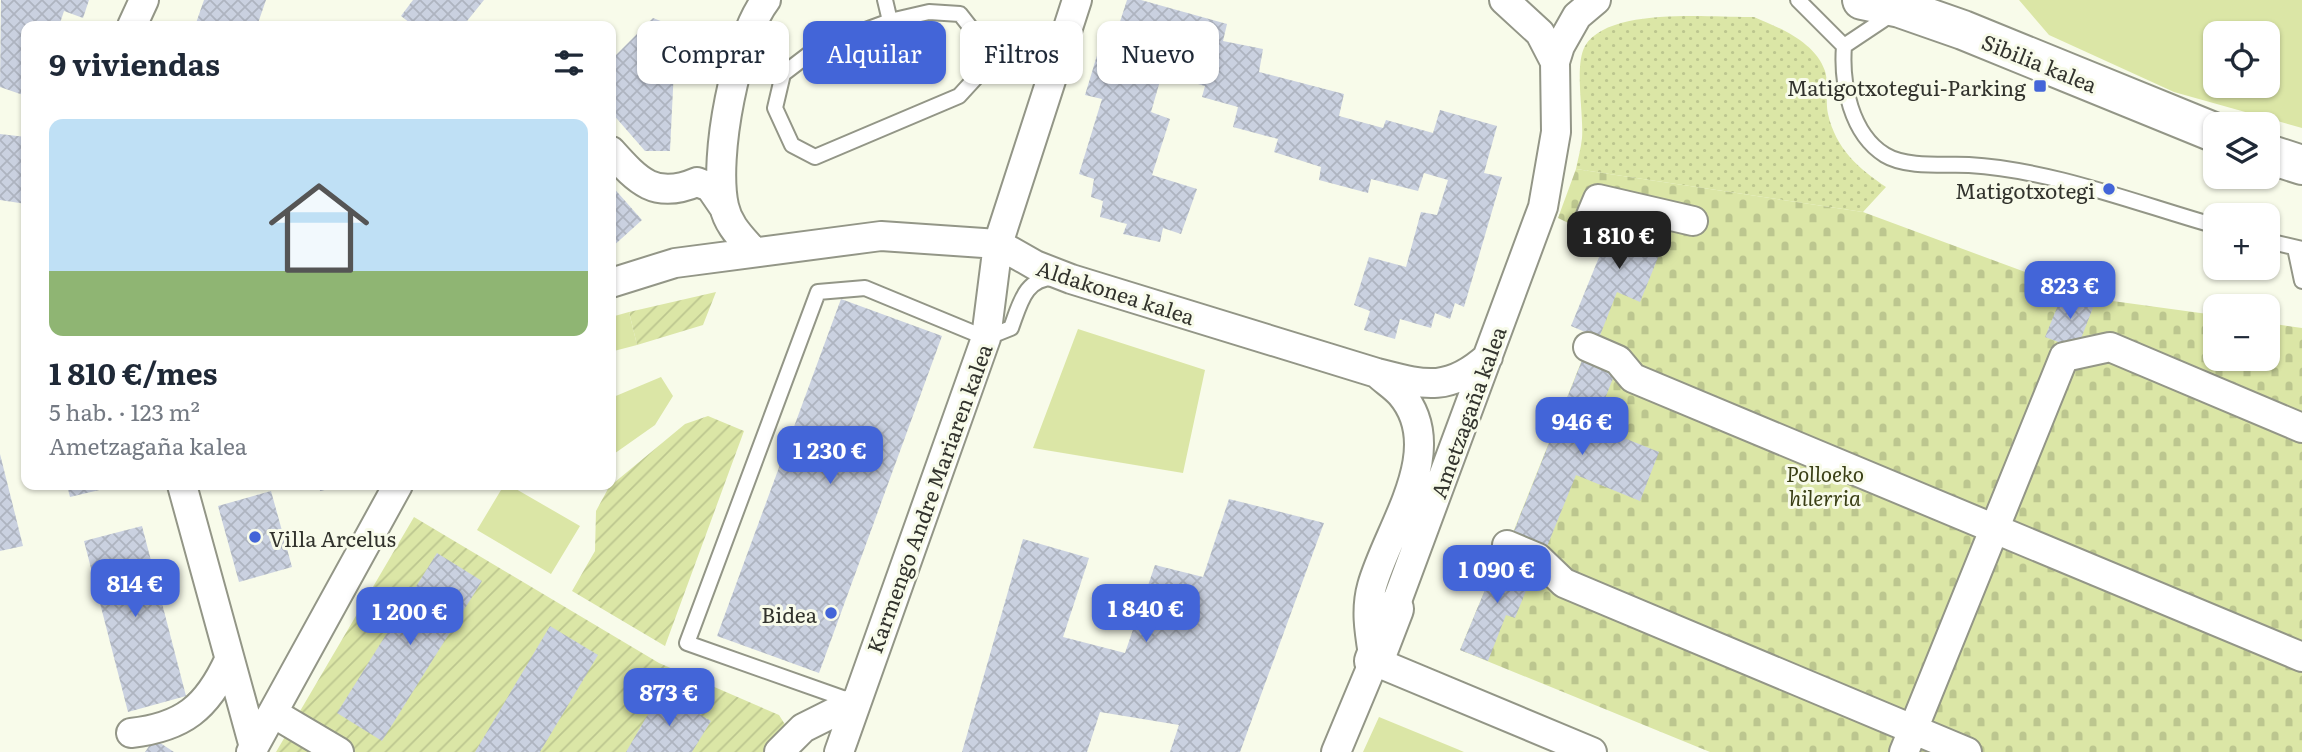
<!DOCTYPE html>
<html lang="es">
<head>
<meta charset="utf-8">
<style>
  body { margin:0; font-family:Literata,serif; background:#f6f6f7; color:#1f2937; height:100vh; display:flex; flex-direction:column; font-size:26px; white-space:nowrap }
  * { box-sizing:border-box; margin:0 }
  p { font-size:23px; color:#747a83 }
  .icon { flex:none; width:38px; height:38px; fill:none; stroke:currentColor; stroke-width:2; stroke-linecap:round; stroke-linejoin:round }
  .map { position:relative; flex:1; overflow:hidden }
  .details { position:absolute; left:21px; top:21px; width:595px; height:469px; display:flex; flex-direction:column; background:#fff; border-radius:14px; box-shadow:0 2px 5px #0004 }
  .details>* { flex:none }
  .banner { position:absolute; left:637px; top:21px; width:665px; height:63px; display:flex; gap:14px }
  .buttons { position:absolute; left:2203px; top:21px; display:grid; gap:14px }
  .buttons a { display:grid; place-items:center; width:77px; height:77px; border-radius:14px; background:#fff; box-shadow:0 2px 5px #0004; font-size:35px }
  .price { position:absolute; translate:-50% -60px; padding:0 16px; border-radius:14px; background:#4365d8; color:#fff; font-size:23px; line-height:46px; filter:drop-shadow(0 2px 4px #0008) }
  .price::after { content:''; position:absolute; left:50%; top:42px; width:21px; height:16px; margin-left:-10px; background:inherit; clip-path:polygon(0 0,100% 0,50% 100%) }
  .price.on { background:#222; color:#fff }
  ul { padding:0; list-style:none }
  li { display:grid; align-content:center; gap:14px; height:371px; padding:0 28px }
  li span { display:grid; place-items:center; height:217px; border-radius:14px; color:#555 }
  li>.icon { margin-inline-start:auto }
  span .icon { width:126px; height:126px; fill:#fffc; stroke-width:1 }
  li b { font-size:30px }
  h2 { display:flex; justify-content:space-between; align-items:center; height:84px; padding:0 28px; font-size:30px }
  .pill { padding:0 24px; border-radius:14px; background:#fff; box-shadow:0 2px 5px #0004; font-size:24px; line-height:63px }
  .pill.on { background:#4365d8; color:#fff }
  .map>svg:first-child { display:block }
  .grass { fill:url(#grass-dots) }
  .cemetery { fill:url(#cemetery-stones) }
  .park { fill:#dbe6a6; fill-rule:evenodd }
  .garden { fill:url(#garden-furrows) }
  .building { fill:url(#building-cross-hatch) }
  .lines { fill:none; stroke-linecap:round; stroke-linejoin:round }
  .lane-casing { stroke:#939687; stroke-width:18 }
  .street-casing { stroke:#939687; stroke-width:32 }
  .secondary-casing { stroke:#939687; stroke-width:42 }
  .lane { stroke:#fff; stroke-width:14 }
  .street { stroke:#fff; stroke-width:28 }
  .secondary { stroke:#fff; stroke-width:38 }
  .poi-dot { fill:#4365d8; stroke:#f8fbea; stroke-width:2.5 }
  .labels { text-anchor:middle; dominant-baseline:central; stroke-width:6; stroke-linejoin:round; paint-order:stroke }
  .street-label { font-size:21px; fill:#32332d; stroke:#f8fbea }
  .poi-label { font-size:21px; fill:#32332d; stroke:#f8fbea; text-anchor:end }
  .park-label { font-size:21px; font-style:italic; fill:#3a3f15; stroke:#f8fbea }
</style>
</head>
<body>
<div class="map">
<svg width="2302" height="752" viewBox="0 0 2302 752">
  <defs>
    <pattern id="grass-dots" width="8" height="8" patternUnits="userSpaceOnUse" patternTransform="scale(1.75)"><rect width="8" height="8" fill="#dbe6a6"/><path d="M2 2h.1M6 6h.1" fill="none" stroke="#bcc68f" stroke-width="1.8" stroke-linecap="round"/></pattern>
    <pattern id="cemetery-stones" width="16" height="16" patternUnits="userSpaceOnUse" patternTransform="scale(1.75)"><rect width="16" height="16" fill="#dbe6a6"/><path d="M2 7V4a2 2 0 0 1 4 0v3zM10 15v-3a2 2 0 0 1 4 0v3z" fill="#bcc68f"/></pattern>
    <pattern id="garden-furrows" width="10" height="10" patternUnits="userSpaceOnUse" patternTransform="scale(1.75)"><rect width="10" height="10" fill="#dbe6a6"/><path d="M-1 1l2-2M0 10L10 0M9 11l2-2" fill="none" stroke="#bcc68f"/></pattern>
    <pattern id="building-cross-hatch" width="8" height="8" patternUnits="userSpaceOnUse" patternTransform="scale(1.75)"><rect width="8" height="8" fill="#cad1e0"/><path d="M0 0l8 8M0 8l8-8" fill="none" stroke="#aeb4c0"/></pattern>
  </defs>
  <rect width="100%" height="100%" fill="#f8fbea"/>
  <path class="grass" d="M1754,17C1780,28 1815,42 1825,71C1829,84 1825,100 1828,114C1836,149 1858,168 1886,187L1863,212L1576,169C1578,159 1581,148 1582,138C1584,114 1574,66 1585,46C1609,6 1713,18 1754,17Z"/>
  <path class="cemetery" d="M1576,169L1863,212L2098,299L2215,315L2216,359H2268V323L2302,328V752H1710L1460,650L1500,554L1504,555L1592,335L1606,241L1558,218Z"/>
  <path class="park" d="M2019,0H2302V128L2174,92L2049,35ZM2216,33H2268V86H2216Z
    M629,312L637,345L614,351L611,317Z
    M1078,329L1205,370L1183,473L1033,448Z
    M661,377L673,396L655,425L611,456V398Z
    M504,485H509L580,526L551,574L477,530Z
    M1379,717L1457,749L1464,752H1363Z"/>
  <path class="garden" d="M716,292L703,325L637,345L629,312Z
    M708,416L744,431L665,646L572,591L595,551L596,511L609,487L685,424Z
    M414,517L659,663L779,715L800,748L799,752H276Z"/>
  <path class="building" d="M1,0H89L83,18L64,11L59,26H26V96L0,87Z
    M204,0H266L257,26H204L196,23Z
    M413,0H484L463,26H414L401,16Z
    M1127,0H1141L1227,24L1223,41L1263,49L1259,72L1344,94L1339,116L1383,128L1386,120L1433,133L1440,110L1497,126L1484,173L1502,177L1464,307L1455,303L1450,319L1435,313L1431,328L1400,319L1395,339L1364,330L1370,311L1354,305L1369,257L1406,267L1421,212L1437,215L1448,180L1424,173L1418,191L1371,179L1368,193L1319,180L1321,167L1274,152L1278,139L1233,127L1238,107L1202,97L1205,86L1162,74L1151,112L1170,119L1152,175L1197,189L1181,234L1163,228L1160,242L1123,234L1127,224L1100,217L1103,201L1091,197L1094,179L1079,174L1102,99L1085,95L1105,29L1116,34Z
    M653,18L676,27L670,151H645L611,112V60Z
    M0,134L26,137V204L0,200Z
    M611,185L642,220L611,248Z
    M1617,213L1668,233L1640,302L1617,292L1599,338L1571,326Z
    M2063,293L2094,305L2077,349L2045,337Z
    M841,299L942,336L819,673L717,636Z
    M1583,358L1616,371L1594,426L1659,452L1640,501L1576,475L1546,549L1512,536Z
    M0,454L23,546L0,551Z
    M67,485H116V486L70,497Z
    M319,485H344V486L320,491Z
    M271,491L292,567L239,582L218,506Z
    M1229,499L1324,523L1240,752H1170L1179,725L1100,712L1087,752H962L1023,539L1089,558L1063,637L1125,653L1155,565L1203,577Z
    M142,526L186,696L128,712L84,541Z
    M437,553L482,581L382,741L337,713Z
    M1500,554L1535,568L1515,618L1506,615L1488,661L1460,650Z
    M550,626L598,655L540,752H475Z
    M661,692L711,721L692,752H626Z
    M154,739L174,752H145Z"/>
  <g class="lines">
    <g class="lane-casing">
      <path id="lane" d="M885,0L890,21
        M1798,0L1844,46C1841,84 1851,134 1885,155C1906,168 1945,164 1969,165C2052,170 2135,203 2216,226
        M929,12L960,14L978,37L981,72L959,96L815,157L792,145L775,108L783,74L817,48L890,21Z
        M1844,46L1892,14
        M2268,241L2302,249
        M2295,248L2302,281
        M854,702L687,643L818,292L865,288L986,338L1011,328C1020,304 1025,277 1055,278"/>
    </g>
    <g class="street-casing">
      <path id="street" d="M1504,0L1540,33L1555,62
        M132,26L144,0
        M611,151C638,181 655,200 697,182L710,187L723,206
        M1585,230L1598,199L1693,221
        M753,251C741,237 728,225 724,206C713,157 736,39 766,0
        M611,283L675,263L881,236L998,244L1035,265L1071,279L1377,373C1424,385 1448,393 1488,357
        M1588,347L1618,360L1633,378L2302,657
        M182,485L254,747
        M1507,545L1538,558L1564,583L1967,752
        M1394,609L1543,207L1556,132L1555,62L1560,46L1577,16L1596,0
        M1374,661C1370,635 1365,611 1372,586C1388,528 1449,450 1401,394C1394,386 1384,380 1377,373
        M1374,661L1592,752
        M273,713L339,752
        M131,733C183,727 207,708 229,660
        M251,752L398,485
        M779,752L803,728L855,702
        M839,752L986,338L998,244L1077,0
        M1336,752L1374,661
        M1904,752L2064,357L2110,347L2302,428"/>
    </g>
    <g class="secondary-casing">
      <path id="secondary" d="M1862,0L1900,8L1963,30L2216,133
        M2268,154L2302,165
        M1374,661L1394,609"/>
    </g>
    <use href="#lane" class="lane"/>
    <use href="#street" class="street"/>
    <use href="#secondary" class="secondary"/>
  </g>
  <g class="poi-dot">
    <rect x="2033" y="79" width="14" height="14" rx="3.5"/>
    <circle cx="2109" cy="189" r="7"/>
    <circle cx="255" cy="537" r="7"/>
    <circle cx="831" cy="613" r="7"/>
  </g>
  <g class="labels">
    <g class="street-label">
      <text transform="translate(2040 62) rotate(22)">Sibilia kalea</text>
      <text transform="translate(1116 291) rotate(18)">Aldakonea kalea</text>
      <text transform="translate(1467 412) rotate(-70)">Ametzagaña kalea</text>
      <text transform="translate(928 498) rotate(-70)">Karmengo Andre Mariaren kalea</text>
    </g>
    <g class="poi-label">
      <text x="2026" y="86">Matigotxotegui-Parking</text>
      <text x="2095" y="189">Matigotxotegi</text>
      <text x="269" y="537" text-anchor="start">Villa Arcelus</text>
      <text x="817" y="613">Bidea</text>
    </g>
    <g class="park-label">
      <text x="1825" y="472">Polloeko<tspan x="1825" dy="24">hilerria</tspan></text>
    </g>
  </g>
</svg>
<div class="buttons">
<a><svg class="icon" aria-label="locate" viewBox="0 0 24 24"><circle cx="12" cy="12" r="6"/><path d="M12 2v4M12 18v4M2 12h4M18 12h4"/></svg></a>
<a><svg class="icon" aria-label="layers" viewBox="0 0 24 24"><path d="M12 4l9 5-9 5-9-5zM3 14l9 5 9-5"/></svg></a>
<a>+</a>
<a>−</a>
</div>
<b class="price on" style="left:1619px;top:271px">1 810 €</b>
<b class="price" style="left:2070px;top:321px">823 €</b>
<b class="price" style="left:1582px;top:457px">946 €</b>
<b class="price" style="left:830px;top:486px">1 230 €</b>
<b class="price" style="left:1497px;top:605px">1 090 €</b>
<b class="price" style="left:135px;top:619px">814 €</b>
<b class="price" style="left:1146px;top:644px">1 840 €</b>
<b class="price" style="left:410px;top:647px">1 200 €</b>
<b class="price" style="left:669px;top:728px">873 €</b>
<div class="banner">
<a class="pill">Comprar</a>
<a class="pill on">Alquilar</a>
<a class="pill">Filtros</a>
<a class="pill">Nuevo</a>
</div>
<section class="details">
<h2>9 viviendas<svg class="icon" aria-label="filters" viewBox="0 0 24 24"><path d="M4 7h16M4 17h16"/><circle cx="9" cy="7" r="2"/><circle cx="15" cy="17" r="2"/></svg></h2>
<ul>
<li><span style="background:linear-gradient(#bfe0f5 70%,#8fb573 0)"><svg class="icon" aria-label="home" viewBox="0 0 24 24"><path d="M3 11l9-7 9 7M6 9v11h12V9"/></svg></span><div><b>1 810 €/mes</b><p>5 hab. · 123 m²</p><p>Ametzagaña kalea</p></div></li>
</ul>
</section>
</div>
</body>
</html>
